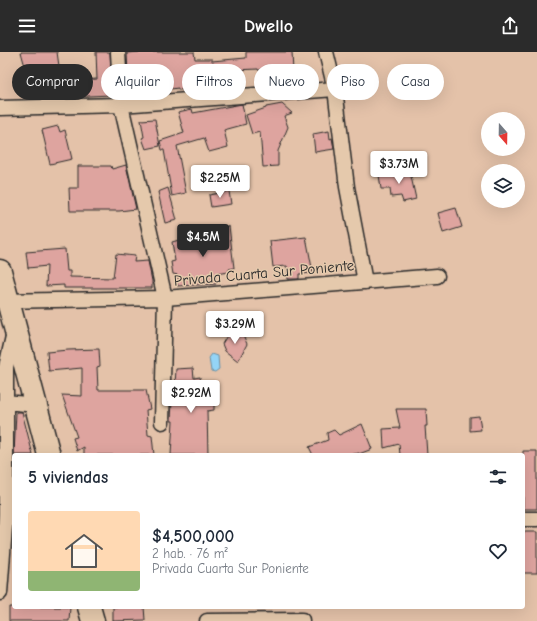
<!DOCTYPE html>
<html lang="es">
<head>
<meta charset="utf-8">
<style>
  body { margin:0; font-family:"Comic Neue",sans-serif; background:#f6f6f7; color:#1f2937; height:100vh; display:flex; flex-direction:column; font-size:15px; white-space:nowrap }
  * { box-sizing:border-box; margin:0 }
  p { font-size:13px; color:#747a83 }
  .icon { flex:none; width:22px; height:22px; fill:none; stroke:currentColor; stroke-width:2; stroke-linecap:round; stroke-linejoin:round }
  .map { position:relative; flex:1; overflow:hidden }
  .sheet { position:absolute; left:12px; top:401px; width:513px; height:156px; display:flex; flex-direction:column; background:#fff; border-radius:4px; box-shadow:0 4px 16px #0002 }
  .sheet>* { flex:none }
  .hud { position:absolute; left:12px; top:12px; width:513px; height:36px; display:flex; gap:8px }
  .needle { width:26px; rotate:160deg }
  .controls { position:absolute; left:481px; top:60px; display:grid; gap:8px }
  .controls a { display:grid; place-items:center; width:44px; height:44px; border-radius:50%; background:#fff; box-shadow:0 4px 16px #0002; font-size:20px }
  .price { position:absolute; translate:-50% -34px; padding:0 9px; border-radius:4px; background:#fff; color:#222; font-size:13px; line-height:26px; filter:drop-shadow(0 1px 2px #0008) }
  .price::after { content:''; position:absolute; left:50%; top:24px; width:12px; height:9px; margin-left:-6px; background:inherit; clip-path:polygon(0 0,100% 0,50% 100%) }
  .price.current { background:#2b2b2b; color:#fff }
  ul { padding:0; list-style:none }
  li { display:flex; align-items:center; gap:12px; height:100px; padding:0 16px }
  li+li { border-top:1px solid #e0e1e3 }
  li span { display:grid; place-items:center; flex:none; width:112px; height:80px; border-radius:4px; color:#555 }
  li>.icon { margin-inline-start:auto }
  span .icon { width:48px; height:48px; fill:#fffc; stroke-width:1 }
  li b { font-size:17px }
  h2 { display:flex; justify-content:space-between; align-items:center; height:48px; padding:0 16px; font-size:17px }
  .chip { padding:0 14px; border-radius:18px; background:#fff; box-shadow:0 4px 16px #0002; font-size:14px; line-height:36px }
  .chip.current { background:#2b2b2b; color:#fff }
  header { display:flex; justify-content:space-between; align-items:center; height:52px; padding:0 16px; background:#2b2b2b; color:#fff; font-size:18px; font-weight:600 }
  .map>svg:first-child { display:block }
  .water { fill:#94d4f6; stroke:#6a90a5 }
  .building { fill:#dea49f; stroke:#2b2b2b }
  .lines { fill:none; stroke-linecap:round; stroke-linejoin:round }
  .minor-casing { stroke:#2b2b2b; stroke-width:17 }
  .primary-casing { stroke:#2b2b2b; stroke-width:25 }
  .minor { stroke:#e5c9ac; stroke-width:14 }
  .primary { stroke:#e5c9ac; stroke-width:22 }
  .labels { text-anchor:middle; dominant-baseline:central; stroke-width:3; stroke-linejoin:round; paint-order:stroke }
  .street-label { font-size:15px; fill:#2b2b2b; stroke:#e5c9ac }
</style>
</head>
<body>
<header><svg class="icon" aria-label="menu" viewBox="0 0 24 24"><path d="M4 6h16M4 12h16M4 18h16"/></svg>Dwello<svg class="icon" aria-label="share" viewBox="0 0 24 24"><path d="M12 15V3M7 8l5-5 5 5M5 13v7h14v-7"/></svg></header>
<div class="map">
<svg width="537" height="569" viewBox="0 0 537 569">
  <rect width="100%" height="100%" fill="#e4c2a9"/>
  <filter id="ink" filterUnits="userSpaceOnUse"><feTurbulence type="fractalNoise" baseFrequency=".025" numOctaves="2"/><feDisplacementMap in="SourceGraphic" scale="8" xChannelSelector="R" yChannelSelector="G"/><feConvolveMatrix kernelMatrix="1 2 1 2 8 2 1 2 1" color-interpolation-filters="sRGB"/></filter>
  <g filter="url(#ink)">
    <path class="water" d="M212,302L218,304L219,317L215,320L211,319L209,306Z"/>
    <path class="building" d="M21,0H57L61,28L65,27V29L97,27L96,0H110L112,43L41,46V44H21V34L30,33Z
      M141,0H194L195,7H212V9L246,6V0H292L293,20L278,21V18H258V17L236,18V25H227V33H212V35L200,37L178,38V36L150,40V37L137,39L134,21L128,22L127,1Z
      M242,52L246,72L224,78L228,95L209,100L204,86L177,94L186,141L172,144L164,98H162L160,89L184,81L178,60L192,57L193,61Z
      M282,52L292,61L284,64L288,75L278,99V114L263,115L260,80L252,82L246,63L266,56V55Z
      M155,67L160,94L146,97L142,86L144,85L141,68Z
      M58,74L60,80L65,78L72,107L50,112L42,78Z
      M329,79L330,87L332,86L334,97L315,100L313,82Z
      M126,113L136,157L119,159H70L69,136H78V114H111L112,117Z
      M395,120L396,123L410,120L416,147L403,150L401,144L391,145L390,137H381L379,123Z
      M168,136L177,168L165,171L158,140Z
      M229,139L231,152L211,155L209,143Z
      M456,156L462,175L443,181L438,161Z
      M229,174L234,216L229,217V220L215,222L216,232L177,234L178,223L173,222L171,210L175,209L172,190Z
      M306,185L313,221L299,222V227H288L287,214L273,215L270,189Z
      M65,197L67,219H70V225L113,226L116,202L135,204L134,210L148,209L152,229V236H64V233L46,234L47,214L28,216L26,200Z
      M234,280H240L244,285L247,292L238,309L225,299L222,292L228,282Z
      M99,297L100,314L97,315L98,338H146L150,357L146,358L148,383L152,384L154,403H84V395L77,399L73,386L77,385L62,343L82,344V316L49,319L47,300L68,298Z
      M193,316L194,326L200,325L201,331H214V358L207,359L208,403H171L173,369H171L172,349H174L176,317Z
      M396,357H426L427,374H425L427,403H400L399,392L384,396L383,377L400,376Z
      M16,360H22L33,403H14Z
      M479,364L481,378L470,379V365Z
      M362,372L372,397L359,402V401L349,403H313L309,395L328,388L327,381L334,378L339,383Z
      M523,399H537V457H523Z
      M523,480H537V521H523Z
      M9,555H70L69,569H9Z
      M113,555H144L145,568L113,569Z"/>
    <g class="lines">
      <g class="minor-casing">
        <path id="minor" d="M118,0L121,53L165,246L162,370
          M326,0L335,37L347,135L365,230
          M0,56L121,53L335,37
          M0,249L165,246L437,224
          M6,350L36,353
          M523,467H537
          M0,541L6,462V315L14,280
          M207,569L302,568V569"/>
      </g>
      <g class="primary-casing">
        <path id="primary" d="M0,219L49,403
          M89,555L93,569"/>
      </g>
      <use href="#minor" class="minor"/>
      <use href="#primary" class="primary"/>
    </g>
  </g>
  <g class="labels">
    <g class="street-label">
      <text transform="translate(264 221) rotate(-5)">Privada Cuarta Sur Poniente</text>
    </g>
  </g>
</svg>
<div class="controls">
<a><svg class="needle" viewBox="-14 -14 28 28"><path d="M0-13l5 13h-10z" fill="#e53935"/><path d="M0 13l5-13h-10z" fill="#747a83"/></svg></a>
<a><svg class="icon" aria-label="layers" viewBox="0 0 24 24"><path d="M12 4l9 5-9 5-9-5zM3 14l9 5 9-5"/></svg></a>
</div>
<b class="price" style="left:399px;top:133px">$3.73M</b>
<b class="price" style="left:220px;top:147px">$2.25M</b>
<b class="price current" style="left:203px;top:206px">$4.5M</b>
<b class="price" style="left:235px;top:293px">$3.29M</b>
<b class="price" style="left:191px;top:362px">$2.92M</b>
<div class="hud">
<a class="chip current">Comprar</a>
<a class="chip">Alquilar</a>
<a class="chip">Filtros</a>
<a class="chip">Nuevo</a>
<a class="chip">Piso</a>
<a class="chip">Casa</a>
</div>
<section class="sheet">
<h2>5 viviendas<svg class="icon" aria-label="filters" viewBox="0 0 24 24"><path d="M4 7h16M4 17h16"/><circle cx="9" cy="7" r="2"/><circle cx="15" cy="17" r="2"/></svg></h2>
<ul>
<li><span style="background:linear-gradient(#ffd9b3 75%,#8fb573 0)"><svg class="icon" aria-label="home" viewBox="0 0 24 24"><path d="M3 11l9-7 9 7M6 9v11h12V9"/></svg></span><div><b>$4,500,000</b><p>2 hab. · 76 m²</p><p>Privada Cuarta Sur Poniente</p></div><svg class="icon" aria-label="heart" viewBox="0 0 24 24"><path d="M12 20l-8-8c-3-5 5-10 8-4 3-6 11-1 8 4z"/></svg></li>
</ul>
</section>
</div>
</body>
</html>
